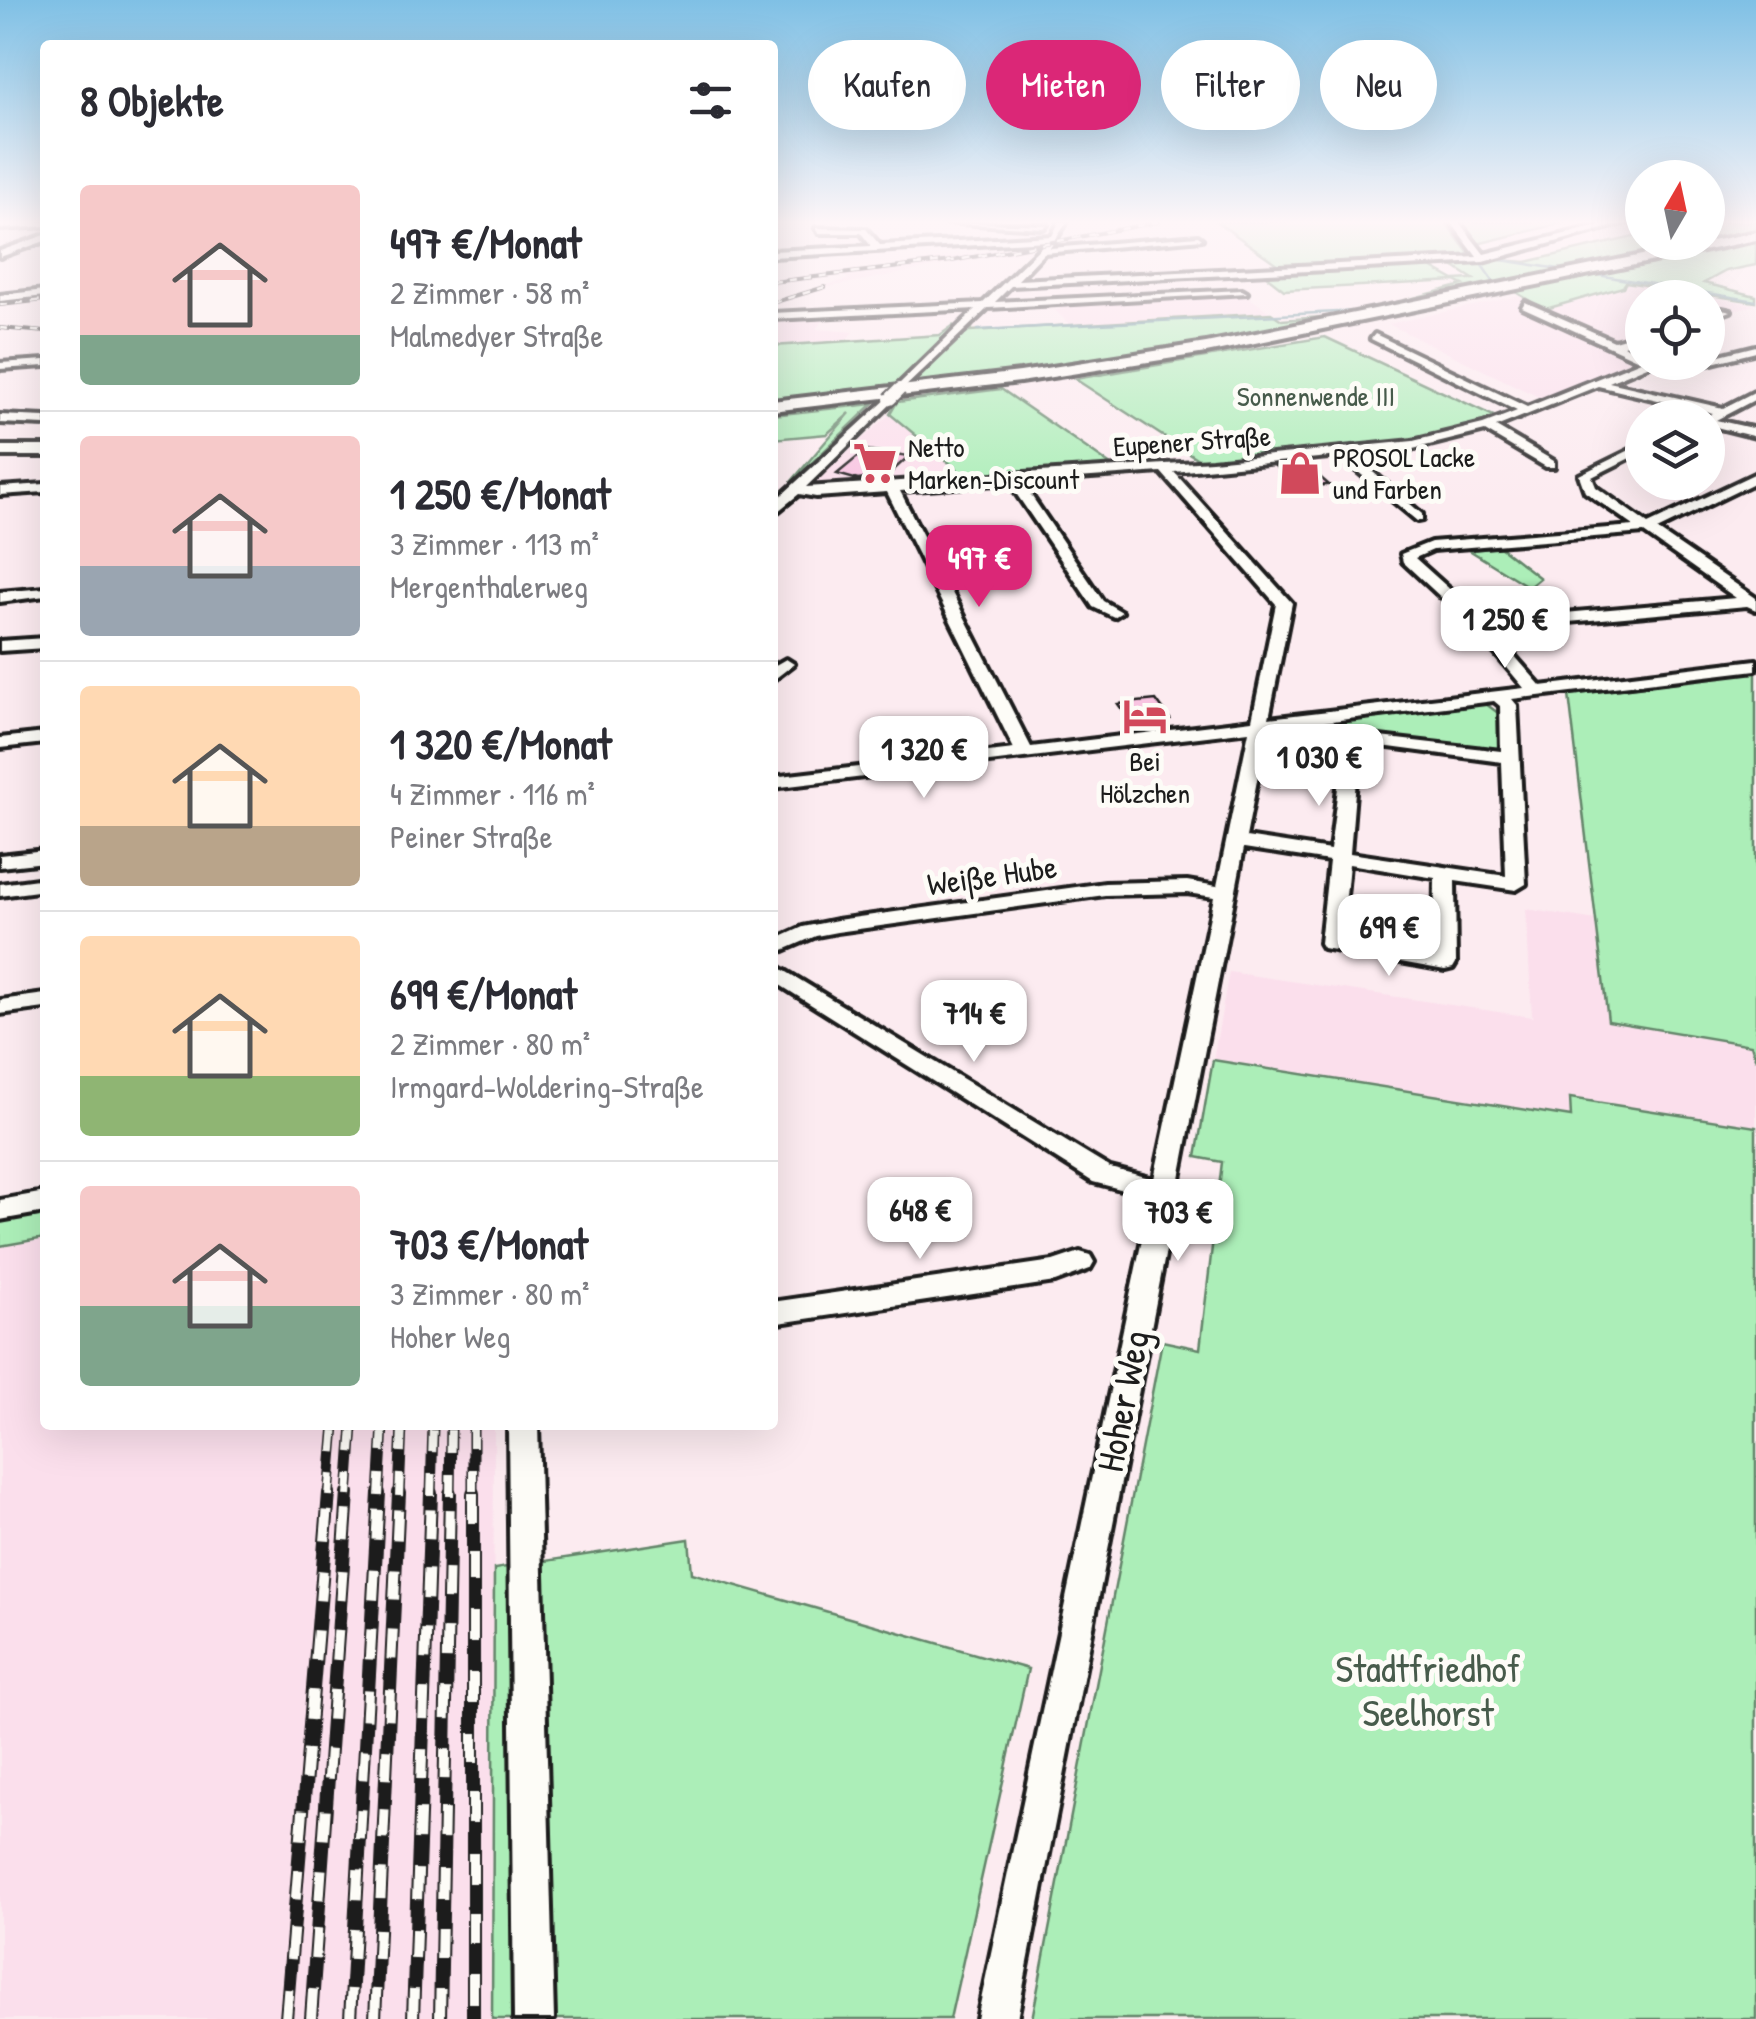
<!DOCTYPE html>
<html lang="de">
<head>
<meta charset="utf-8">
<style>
  body { margin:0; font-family:"Patrick Hand",sans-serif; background:#f7f7f7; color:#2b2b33; height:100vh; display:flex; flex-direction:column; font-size:38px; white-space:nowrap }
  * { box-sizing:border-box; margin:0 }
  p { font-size:32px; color:#7c7c81 }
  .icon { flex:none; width:55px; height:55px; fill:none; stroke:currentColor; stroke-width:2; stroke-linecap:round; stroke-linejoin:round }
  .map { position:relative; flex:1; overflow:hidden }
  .panel { position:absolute; left:40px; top:40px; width:738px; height:1390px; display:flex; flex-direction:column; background:#fff; border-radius:10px; box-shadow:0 10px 40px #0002 }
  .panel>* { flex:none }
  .guide { position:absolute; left:808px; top:40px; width:798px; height:90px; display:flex; gap:20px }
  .needle { width:65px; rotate:9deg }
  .tools { position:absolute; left:1625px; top:160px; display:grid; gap:20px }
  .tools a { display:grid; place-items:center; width:100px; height:100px; border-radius:50%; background:#fff; box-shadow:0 10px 40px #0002; font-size:50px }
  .price { position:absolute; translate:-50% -85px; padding:0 22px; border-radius:20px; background:#fff; color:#222; font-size:32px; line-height:65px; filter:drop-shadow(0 2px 5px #0008) }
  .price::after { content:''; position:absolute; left:50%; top:60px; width:30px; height:22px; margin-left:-15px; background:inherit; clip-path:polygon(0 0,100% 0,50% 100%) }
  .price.active { background:#db2777; color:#fff }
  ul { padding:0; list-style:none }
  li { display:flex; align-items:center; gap:30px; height:250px; padding:0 40px }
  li+li { border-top:2px solid #e1e1e2 }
  li span { display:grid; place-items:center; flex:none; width:280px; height:200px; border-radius:10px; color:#555 }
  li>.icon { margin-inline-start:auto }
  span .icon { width:120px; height:120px; fill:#fffc; stroke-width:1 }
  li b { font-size:42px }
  h2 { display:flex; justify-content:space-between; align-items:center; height:120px; padding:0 40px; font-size:42px }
  .tag { padding:0 35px; border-radius:45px; background:#fff; box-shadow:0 10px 40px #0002; font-size:35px; line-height:90px }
  .tag.active { background:#db2777; color:#fff }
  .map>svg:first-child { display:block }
  .built { fill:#fbdfec }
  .green { fill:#aceeb8; stroke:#64856a; stroke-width:2.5 }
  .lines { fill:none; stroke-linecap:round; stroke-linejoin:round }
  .stream { stroke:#5a8992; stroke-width:2.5 }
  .building { fill:#f8c4e1; stroke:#1c1c1c; stroke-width:2.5 }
  .minor-casing { stroke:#1c1c1c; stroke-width:8 }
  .highway-casing { stroke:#1c1c1c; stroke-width:8 }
  .minor { fill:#fdfcf7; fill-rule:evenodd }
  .highway { fill:#fdfcf7; fill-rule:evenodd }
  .rail-far2-casing { stroke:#1c1c1c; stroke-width:4 }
  .rail-far1-casing { stroke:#1c1c1c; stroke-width:11 }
  .rail-casing { stroke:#1c1c1c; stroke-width:14 }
  .rail-far2 { stroke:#fdfcf7; stroke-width:2.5; stroke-dasharray:8; stroke-linecap:butt }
  .rail-far1 { stroke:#fdfcf7; stroke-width:8; stroke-dasharray:22; stroke-linecap:butt }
  .rail { stroke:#fdfcf7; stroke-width:10; stroke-dasharray:30; stroke-linecap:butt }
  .minor-bridge-casing { stroke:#1c1c1c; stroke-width:16; stroke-linecap:butt }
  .minor-bridge { stroke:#fdfcf7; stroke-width:12 }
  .labels { text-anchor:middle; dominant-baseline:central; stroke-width:10; stroke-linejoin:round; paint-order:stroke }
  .far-park-label { font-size:28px; fill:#475b4b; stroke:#fdfcf7 }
  .far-street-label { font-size:28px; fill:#1c1c1c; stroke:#fdfcf7 }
  .far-poi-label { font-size:28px; fill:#1c1c1c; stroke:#fdfcf7; text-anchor:start }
  .street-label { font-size:32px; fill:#1c1c1c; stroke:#fdfcf7 }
  .near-street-label { font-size:38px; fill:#1c1c1c; stroke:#fdfcf7 }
  .near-park-label { font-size:38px; fill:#475b4b; stroke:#fdfcf7 }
</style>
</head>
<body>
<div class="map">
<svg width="1756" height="2019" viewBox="0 0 1756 2019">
  <rect width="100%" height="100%" fill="#fcebf0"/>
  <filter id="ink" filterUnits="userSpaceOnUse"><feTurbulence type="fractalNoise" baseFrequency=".01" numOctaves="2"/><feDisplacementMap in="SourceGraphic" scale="20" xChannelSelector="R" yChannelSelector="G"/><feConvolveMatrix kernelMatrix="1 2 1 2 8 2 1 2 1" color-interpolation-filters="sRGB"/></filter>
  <g filter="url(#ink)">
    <path class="built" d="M1038,243L1030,249L834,286L773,305L775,300L849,279L843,276L773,284V279L888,267Z
      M1626,282L1756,305L1708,316V298H1642V336L1615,345L1648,363L1549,402L1388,324L1519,296L1539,304L1542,310Z
      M1246,295L1271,313L1069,324L1055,310L1061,309L1058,305Z
      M820,315L824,320L816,329L854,332L844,341L773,346V318Z
      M890,414L970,480L816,488L812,484Z
      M1526,909L1596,920L1608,1021L1752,1045L1756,1060V1127L1571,1098L1572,1117L1213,1060L1229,972L1532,1017Z
      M45,1238V1425H494L492,2019H0V1246Z"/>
    <path class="green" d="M1217,222H1445L1473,259L1284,269Z
      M1461,222H1567L1477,244Z
      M1708,222H1756V265L1726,271L1704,283L1756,296V302L1626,282L1623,287L1542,310C1534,301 1515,293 1501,283L1403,306L1387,305L1463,285L1455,281L1284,290L1261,272L1425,264L1454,280L1473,279L1448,263L1488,259L1526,262L1642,235V242H1708Z
      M1271,313L1282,320L1348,315C1157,356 964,380 773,399V346L940,335L954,325L947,335L967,332L973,325L971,331Z
      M1325,337L1498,418L1451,434L1405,443L1204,463L1075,379Z
      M1001,389L1118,470L970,480L890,414L897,402Z
      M873,404L793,481L791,482L850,413L827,434L773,439V415Z
      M1500,547L1540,578L1529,587L1469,550Z
      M1756,672V1060L1751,1045L1608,1021L1569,695Z
      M1486,704L1498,713L1499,754L1333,731L1326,723Z
      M1213,1060L1571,1117L1570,1098L1756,1127V2019H1032L1162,1341L1200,1349L1222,1162L1196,1157Z
      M45,1211V1238L0,1246V1219Z
      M689,1539L692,1573L1028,1669L950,2019H492L494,1569Z"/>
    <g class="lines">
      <path class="stream" d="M1450,222L1478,257
        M1488,258L1572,271
        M1479,261L1495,284L1486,287
        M1585,273L1756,301
        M978,330L1376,310"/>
    </g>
    <path class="building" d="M866,450L909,456L887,476L858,480L837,474Z
      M1305,464L1329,485L1308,486L1292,481L1275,466Z
      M1156,700L1170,719L1134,726L1118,704Z"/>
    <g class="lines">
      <g class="minor-casing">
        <path id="minor" d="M45,222V226L0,229V223Z
          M942,222L1047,225L1043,228Z
          M1059,222H1067L1050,248L1198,236L1202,239L1044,253L1018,280L1477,257L1451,222H1459L1484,254L1613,222H1628L1483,262L1011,286L995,302L1242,290L1247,293L988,308L900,392L896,387L976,309L772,319V313L983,303L1047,241L772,257V251L871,246L861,233H819L816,228L866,229L880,245L1052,236Z
          M45,235V241L0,257V251Z
          M45,290V296L0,301V295Z
          M1525,302L1614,341L1642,333V339L1623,345L1642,354V362L1652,364L1609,382L1723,408L1756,391V399L1716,420L1756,429V437L1708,425V418H1703L1713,413L1598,386L1496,427L1554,461V467H1546L1485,431L1413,449L1353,455L1422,514V520L1417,521L1339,456L1174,472L1292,603L1269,718L1524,688L1474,628L1403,562L1401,554L1431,542L1634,526L1585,492L1579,475L1642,444V452L1592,477L1596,487L1648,524L1756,473V482L1657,530L1756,598V610L1747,606L1491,629L1541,686L1756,660V670L1512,699L1517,705L1526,884L1516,890L1455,881L1456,963L1453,968L1445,970L1323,948L1320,943L1329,861L1244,848L1017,2019H977L1151,1197L1093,1182L772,980V963L1110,1168L1154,1179L1214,897L1187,893L1105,895L837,932L816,936L772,955V941L803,927L837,920L1105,883L1187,881L1217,886L1249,731L772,788V777L1014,749L887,492L816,497L799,494L772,516V504L890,396L894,401L806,487L1212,461L1413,441L1483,424L1517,411L1371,339L1375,334L1527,407L1641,361L1522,307ZM1161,472L1276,604L1252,720L1031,747L900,491L1009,483L1093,607L1114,617L1122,612L1103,601L1022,482ZM1644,533L1736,598L1484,620L1415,558L1433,550ZM1494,701L1500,706L1501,751L1345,733L1330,850L1246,837L1267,729ZM1359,743L1502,762L1506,876L1350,853ZM1349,864L1435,878L1434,954L1342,938Z
          M1722,309L1731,311L1708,319V313Z
          M1756,346V352L1708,364L1704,362H1708V358Z
          M45,360V366L0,369V363Z
          M0,415L45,417V425L0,423Z
          M45,484V492L0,495V487Z
          M45,588V596L0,602V592Z
          M45,638V648L0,651V641Z
          M786,659L794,664L772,681V667Z
          M45,733V743L0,748V738Z
          M45,850V862L0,867V855Z
          M45,878V890L0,896V884Z
          M45,994V1008L0,1014V1000Z
          M45,1192V1212L0,1220V1200Z
          M1080,1252L1090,1255L1094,1262L1090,1269L1055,1282L772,1324V1302L1053,1261Z
          M508,1425H538L554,2019H514Z"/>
      </g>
      <g class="highway-casing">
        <path id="highway" d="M1756,232V240L1206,353L1020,382L772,411V401L1020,372L1206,343Z
          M0,446H45V456H0Z"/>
      </g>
      <use href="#minor" class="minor"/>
      <use href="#highway" class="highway"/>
      <g class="rail-far2-casing">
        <path id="rail-far2" d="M772,282L952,261L1158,222
          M772,303L825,287
          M0,305L45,300
          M0,328L45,332"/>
      </g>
      <g class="rail-far1-casing">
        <path id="rail-far1" d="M473,1425V1496
          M329,1496L335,1425
          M348,1496L353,1425
          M379,1496L383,1425
          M399,1496L402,1425
          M431,1496L433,1425
          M450,1496L451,1425"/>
      </g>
      <g class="rail-casing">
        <path id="rail" d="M473,1493V2019
          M286,2019L329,1493
          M311,2019L348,1493
          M350,2019L379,1493
          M375,2019L399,1493
          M413,2019L431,1493
          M440,2019L450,1493"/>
      </g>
      <use href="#rail-far2" class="rail-far2"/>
      <use href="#rail-far1" class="rail-far1"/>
      <use href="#rail" class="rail"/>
      <g class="minor-bridge-casing">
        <path id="minor-bridge" d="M890,399L900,389"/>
      </g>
      <use href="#minor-bridge" class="minor-bridge"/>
    </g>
  </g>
  <linearGradient id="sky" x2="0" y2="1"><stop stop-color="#7fc0e5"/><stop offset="0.44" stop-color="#fef6f8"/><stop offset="1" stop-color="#fef6f8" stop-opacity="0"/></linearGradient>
  <rect width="1756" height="505" fill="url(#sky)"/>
  <defs>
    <g id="supermarket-bare" transform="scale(3.45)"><path d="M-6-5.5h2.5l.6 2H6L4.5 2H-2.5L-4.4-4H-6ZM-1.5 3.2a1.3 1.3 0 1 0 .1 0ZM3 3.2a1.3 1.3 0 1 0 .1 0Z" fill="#d1495b" stroke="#fdfcf7" stroke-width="2.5" paint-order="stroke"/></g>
    <g id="shop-bare" transform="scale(3.45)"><path d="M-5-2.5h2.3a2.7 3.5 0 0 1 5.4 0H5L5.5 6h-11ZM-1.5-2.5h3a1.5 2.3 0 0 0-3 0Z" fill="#d1495b" stroke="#fdfcf7" stroke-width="2.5" paint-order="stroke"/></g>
    <g id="hotel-bare" transform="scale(3.45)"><path d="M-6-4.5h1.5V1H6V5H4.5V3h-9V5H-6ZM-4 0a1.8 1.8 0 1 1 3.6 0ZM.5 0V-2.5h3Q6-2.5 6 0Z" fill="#d1495b" stroke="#fdfcf7" stroke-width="2.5" paint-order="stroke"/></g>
  </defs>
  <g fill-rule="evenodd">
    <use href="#supermarket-bare" x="875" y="463"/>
    <use href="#shop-bare" x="1300" y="473"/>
    <use href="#hotel-bare" x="1145" y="716"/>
  </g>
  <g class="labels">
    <g class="far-park-label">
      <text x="1316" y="396">Sonnenwende III</text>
    </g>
    <g class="far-street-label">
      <text transform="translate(1192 441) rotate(-4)">Eupener Straße</text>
    </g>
    <g class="far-poi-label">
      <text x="908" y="447">Netto<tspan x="908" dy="32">Marken-Discount</tspan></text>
      <text x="1333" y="457">PROSOL Lacke<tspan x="1333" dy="32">und Farben</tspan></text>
      <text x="1145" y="761" text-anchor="middle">Bei<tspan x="1145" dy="32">Hölzchen</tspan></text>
    </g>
    <g class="street-label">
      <text transform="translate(992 875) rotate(-8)">Weiße Hube</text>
    </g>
    <g class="near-street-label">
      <text transform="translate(1122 1401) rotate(-79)">Hoher Weg</text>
    </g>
    <g class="near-park-label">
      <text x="1428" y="1668">Stadtfriedhof<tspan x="1428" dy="44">Seelhorst</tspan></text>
    </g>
  </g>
</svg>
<div class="tools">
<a><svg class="needle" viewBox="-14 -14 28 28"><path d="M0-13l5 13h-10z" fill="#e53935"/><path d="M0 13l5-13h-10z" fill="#7c7c81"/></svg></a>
<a><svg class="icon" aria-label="locate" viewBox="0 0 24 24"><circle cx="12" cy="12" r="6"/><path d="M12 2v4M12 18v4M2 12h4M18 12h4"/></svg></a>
<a><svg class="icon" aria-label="layers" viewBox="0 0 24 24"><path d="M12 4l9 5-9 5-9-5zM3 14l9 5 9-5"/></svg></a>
</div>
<b class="price active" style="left:979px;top:610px">497 €</b>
<b class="price" style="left:1505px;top:671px">1 250 €</b>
<b class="price" style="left:924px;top:801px">1 320 €</b>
<b class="price" style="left:1319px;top:809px">1 030 €</b>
<b class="price" style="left:1389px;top:979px">699 €</b>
<b class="price" style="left:974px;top:1065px">714 €</b>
<b class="price" style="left:920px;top:1262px">648 €</b>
<b class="price" style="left:1178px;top:1264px">703 €</b>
<div class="guide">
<a class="tag">Kaufen</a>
<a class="tag active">Mieten</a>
<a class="tag">Filter</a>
<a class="tag">Neu</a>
</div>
<section class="panel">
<h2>8 Objekte<svg class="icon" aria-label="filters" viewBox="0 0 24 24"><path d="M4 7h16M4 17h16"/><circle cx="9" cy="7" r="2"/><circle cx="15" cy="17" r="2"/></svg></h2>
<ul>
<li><span style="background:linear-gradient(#f6c9c9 75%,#7fa58c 0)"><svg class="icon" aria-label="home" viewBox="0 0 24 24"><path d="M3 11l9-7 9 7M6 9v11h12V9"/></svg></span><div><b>497 €/Monat</b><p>2 Zimmer · 58 m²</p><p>Malmedyer Straße</p></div></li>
<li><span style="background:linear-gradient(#f6c9c9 65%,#9aa5b1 0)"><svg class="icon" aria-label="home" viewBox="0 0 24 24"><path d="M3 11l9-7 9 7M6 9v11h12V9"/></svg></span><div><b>1 250 €/Monat</b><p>3 Zimmer · 113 m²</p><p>Mergenthalerweg</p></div></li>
<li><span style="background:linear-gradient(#ffd9b3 70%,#b9a48a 0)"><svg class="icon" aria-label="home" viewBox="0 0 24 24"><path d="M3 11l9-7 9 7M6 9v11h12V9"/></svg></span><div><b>1 320 €/Monat</b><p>4 Zimmer · 116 m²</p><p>Peiner Straße</p></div></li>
<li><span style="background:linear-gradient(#ffd9b3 70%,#8fb573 0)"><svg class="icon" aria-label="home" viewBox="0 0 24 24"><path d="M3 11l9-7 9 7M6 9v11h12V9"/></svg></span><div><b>699 €/Monat</b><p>2 Zimmer · 80 m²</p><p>Irmgard-Woldering-Straße</p></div></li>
<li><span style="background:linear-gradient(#f6c9c9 60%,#7fa58c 0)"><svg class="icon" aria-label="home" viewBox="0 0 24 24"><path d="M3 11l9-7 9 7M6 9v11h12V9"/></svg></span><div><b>703 €/Monat</b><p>3 Zimmer · 80 m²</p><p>Hoher Weg</p></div></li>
</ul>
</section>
</div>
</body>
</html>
